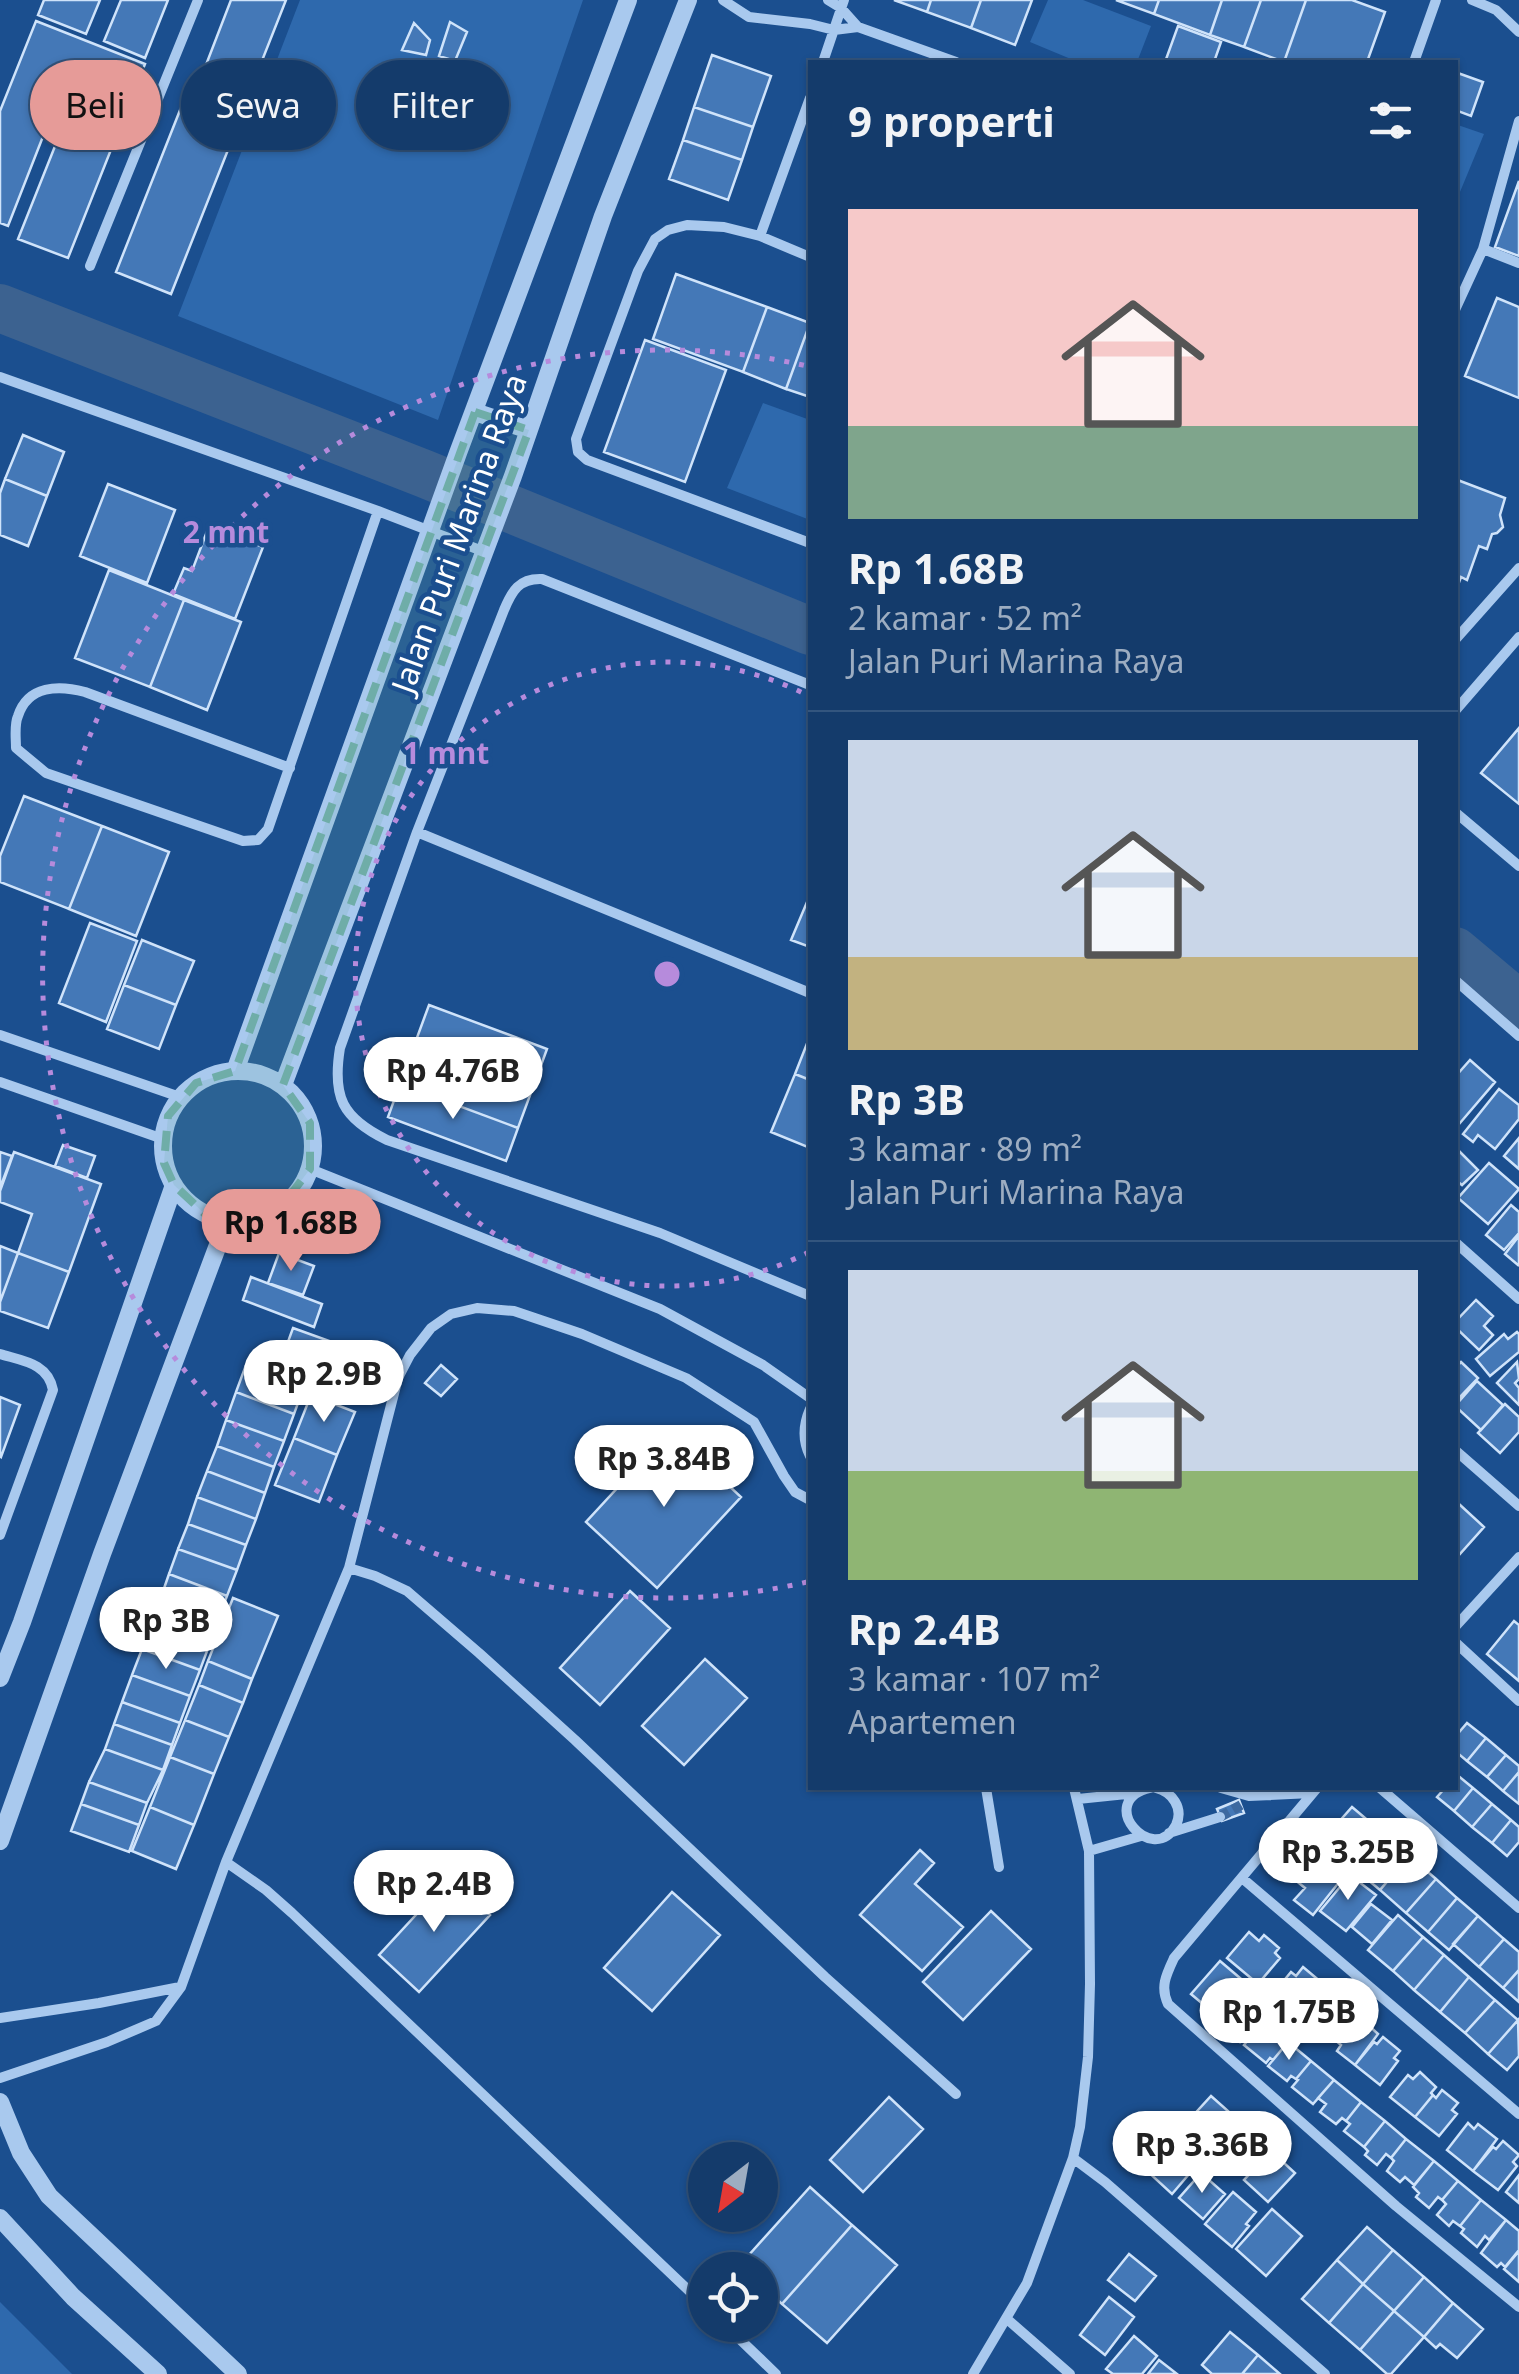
<!DOCTYPE html>
<html lang="id">
<head>
<meta charset="utf-8">
<style>
  body { margin:0; font-family:"Noto Sans",sans-serif; background:#214673; color:#f1f3f6; height:100vh; display:flex; flex-direction:column; font-size:38px; white-space:nowrap }
  * { box-sizing:border-box; margin:0 }
  p { font-size:32px; color:#9dadc1 }
  .icon { flex:none; width:55px; height:55px; fill:none; stroke:currentColor; stroke-width:2; stroke-linecap:round; stroke-linejoin:round }
  .map { position:relative; flex:1; overflow:hidden }
  .side { position:absolute; left:808px; top:60px; width:650px; height:1730px; display:flex; flex-direction:column; background:#143b6b; border-radius:0px; box-shadow:0 2px 8px #0004,0 0 0 2px #33557e }
  .side>* { flex:none }
  .top-card { position:absolute; left:30px; top:60px; width:628px; height:90px; display:flex; gap:20px }
  .needle { width:65px; rotate:211deg }
  .buttons { position:absolute; left:688px; top:2142px; display:grid; gap:20px }
  .buttons a { display:grid; place-items:center; width:90px; height:90px; border-radius:50%; background:#143b6b; box-shadow:0 2px 8px #0004,0 0 0 2px #33557e; font-size:50px }
  .price { position:absolute; translate:-50% -85px; padding:0 22px; border-radius:35px; background:#fff; color:#222; font-size:32px; line-height:65px; filter:drop-shadow(0 2px 5px #0008) }
  .price::after { content:''; position:absolute; left:50%; top:60px; width:30px; height:22px; margin-left:-15px; background:inherit; clip-path:polygon(0 0,100% 0,50% 100%) }
  .price.selected { background:#e69b98; color:#111 }
  ul { padding:0; list-style:none }
  li { display:grid; align-content:center; gap:20px; height:530px; padding:0 40px }
  li+li { border-top:2px solid #33557e }
  li span { display:grid; place-items:center; height:310px; border-radius:0px; color:#555 }
  li>.icon { margin-inline-start:auto }
  span .icon { width:180px; height:180px; fill:#fffc; stroke-width:1 }
  li b { font-size:42px }
  h2 { display:flex; justify-content:space-between; align-items:center; height:120px; padding:0 40px; font-size:42px }
  .pill { padding:0 35px; border-radius:45px; background:#143b6b; box-shadow:0 2px 8px #0004,0 0 0 2px #33557e; font-size:35px; line-height:90px }
  .pill.selected { background:#e69b98; color:#111 }
  .map>svg:first-child { display:block }
  .green { fill:#2e69ad }
  .lines { fill:none; stroke-linecap:round; stroke-linejoin:round }
  .river { stroke:#3c6290; stroke-width:48 }
  .building { fill:#4478b7; stroke:#cfe3fa; stroke-width:2.5 }
  .minor-tunnel { stroke:#3d69a0; stroke-width:10; stroke-dasharray:10 5; stroke-linecap:butt }
  .minor { stroke:#a9c9ee; stroke-width:10 }
  .tertiary { stroke:#a9c9ee; stroke-width:18 }
  .marked { fill:#6fada8; fill-opacity:0.2; stroke:#6fada8; stroke-width:8; stroke-dasharray:20 12; stroke-linejoin:round }
  .ring { fill:none; stroke:#b68bdc; stroke-width:5; stroke-dasharray:5 10 }
  .labels { text-anchor:middle; dominant-baseline:central; stroke-width:9; stroke-linejoin:round; paint-order:stroke }
  .street-label { font-size:32px; fill:#fff; stroke:#1b4f8f }
  .centre { fill:#b68bdc; stroke:#1b4f8f; stroke-width:5 }
  .ring-label { font-size:30px; text-anchor:middle; font-weight:bold; fill:#b68bdc; stroke:#1b4f8f; stroke-width:9; stroke-linejoin:round; paint-order:stroke }
</style>
</head>
<body>
<div class="map">
<svg width="1519" height="2374" viewBox="0 0 1519 2374">
  <rect width="100%" height="100%" fill="#1b4f8f"/>
  <path class="green" d="M300,0H583L438,420L178,316Z
    M1048,0H1083L1151,26L1137,62H1078L1030,42Z
    M1455,124L1484,134L1455,204Z
    M763,403L810,420V520L727,488Z
    M0,2302L72,2374H0Z"/>
  <g class="lines">
    <path class="river" d="M0,308L425,474L810,631
      M1455,951L1519,1005"/>
  </g>
  <path class="building" d="M44,0H100L86,34L38,15Z
    M121,0H168L145,58L104,41Z
    M231,0H286L246,101L199,83Z
    M894,0H931L927,12Z
    M931,0H981L971,28L927,12Z
    M981,0H1032L1015,45L971,28Z
    M1116,0H1159L1154,14Z
    M1159,0H1222L1210,35L1154,14Z
    M1222,0H1261L1244,47L1210,35Z
    M1261,0H1306L1284,62L1244,47Z
    M1306,0H1352L1385,12L1367,62H1284Z
    M36,21L145,64L68,258L18,239L83,76L69,70L8,226L0,223V111Z
    M450,22L467,32L455,61L439,56Z
    M414,23L430,40L426,55L402,50Z
    M1178,26L1221,42L1214,62H1165Z
    M712,55L771,76L753,127L694,107Z
    M1455,72L1483,82L1471,116L1455,110Z
    M188,90L243,112L171,294L116,272Z
    M694,107L753,127L742,160L683,140Z
    M683,140L742,160L728,200L669,179Z
    M1519,181V256L1495,247Z
    M676,274L767,307L743,372L653,339Z
    M1497,298L1519,307V398L1465,376Z
    M767,307L810,323L786,389L743,372Z
    M810,323V397L786,389Z
    M645,340L726,370L685,482L604,452Z
    M23,435L64,452L47,496L5,479Z
    M5,479L47,496L28,546L0,535V493Z
    M1455,479L1505,498L1500,515L1503,527L1497,533L1492,534L1487,549L1479,546L1467,580L1461,577L1455,593Z
    M108,484L175,510L147,583L80,556Z
    M209,526L263,547L235,619L173,594L184,568L192,571Z
    M109,570L184,600L150,687L75,658Z
    M184,600L241,622L207,710L150,687Z
    M1519,728V804L1481,773Z
    M24,796L102,826L69,909L0,882V856Z
    M102,826L169,852L136,936L69,909Z
    M810,895V947L791,940Z
    M90,923L137,941L106,1022L59,1003Z
    M142,940L194,961L176,1005L124,985Z
    M124,985L176,1005L159,1049L107,1029Z
    M429,1005L547,1049L518,1128L400,1084Z
    M808,1041L810,1042V1080L795,1074Z
    M1470,1060L1495,1082L1460,1123L1455,1118V1077Z
    M795,1074L810,1080V1148L771,1132Z
    M400,1084L518,1128L506,1161L388,1117Z
    M1499,1089L1519,1105V1119L1495,1149L1478,1135L1473,1142L1463,1134Z
    M1519,1138V1169L1504,1156Z
    M63,1145L95,1156L87,1178L55,1166Z
    M1455,1147L1478,1170L1462,1185L1458,1182L1455,1185Z
    M0,1152L12,1156L0,1188Z
    M14,1152L101,1184L69,1272L18,1253L32,1214L0,1202V1191Z
    M1489,1163L1519,1189L1488,1224L1458,1198Z
    M1511,1205L1519,1212V1233L1504,1250L1486,1235Z
    M1519,1236V1263L1518,1265L1505,1254Z
    M0,1246L18,1253L0,1302Z
    M18,1253L69,1272L48,1328L0,1311V1302Z
    M279,1253L314,1266L303,1295L268,1283Z
    M251,1277L322,1304L314,1327L243,1300Z
    M1476,1300L1493,1316L1484,1326L1493,1335L1479,1350L1455,1327V1322Z
    M293,1328L343,1346L330,1379L281,1361Z
    M1517,1332L1519,1334V1352L1490,1376L1476,1359L1504,1334L1508,1339Z
    M1461,1362L1478,1378L1456,1401L1455,1368Z
    M1517,1362L1519,1379L1515,1383L1519,1388V1405L1497,1383Z
    M246,1365L304,1387L294,1414L236,1392Z
    M441,1365L457,1379L441,1396L425,1383Z
    M1477,1381L1503,1405L1481,1430L1455,1406Z
    M236,1392L294,1414L284,1441L226,1420Z
    M311,1395L355,1412L337,1455L294,1438Z
    M0,1397L20,1405L1,1457L0,1456Z
    M1505,1404L1519,1417V1432L1500,1453L1478,1433Z
    M226,1420L284,1441L274,1467L217,1446Z
    M670,1431L741,1497L657,1588L586,1522Z
    M294,1438L337,1455L319,1502L275,1485Z
    M217,1446L274,1467L265,1493L207,1471Z
    M207,1471L265,1493L256,1519L197,1497Z
    M197,1497L256,1519L246,1545L188,1524Z
    M1459,1504L1484,1527L1459,1555L1455,1552V1509Z
    M188,1524L246,1545L237,1570L178,1549Z
    M178,1549L237,1570L227,1596L169,1574Z
    M169,1574L227,1596L217,1622L160,1600Z
    M630,1591L670,1628L600,1705L560,1668Z
    M233,1598L278,1616L252,1679L208,1661Z
    M160,1600L217,1622L210,1643L152,1621Z
    M152,1621L210,1643L200,1670L142,1649Z
    M1514,1621L1519,1625V1681L1487,1654Z
    M142,1649L200,1670L190,1696L132,1675Z
    M705,1659L747,1698L684,1765L642,1726Z
    M208,1661L252,1679L243,1703L199,1685Z
    M132,1675L190,1696L180,1723L122,1702Z
    M199,1685L243,1703L229,1737L185,1720Z
    M122,1702L180,1723L172,1745L114,1724Z
    M185,1720L229,1737L214,1774L170,1757Z
    M1467,1723L1486,1738L1467,1761L1455,1751V1737Z
    M114,1724L172,1745L163,1770L105,1749Z
    M1486,1738L1506,1755L1487,1777L1467,1761Z
    M105,1749L163,1770L147,1803L89,1782Z
    M1506,1755L1519,1766V1772L1503,1791L1487,1777Z
    M170,1757L214,1774L194,1825L150,1807Z
    M1519,1772V1804L1503,1791Z
    M1456,1774L1473,1788L1454,1811L1437,1797L1445,1788H1455Z
    M89,1782L147,1803L139,1825L81,1804Z
    M1473,1788L1492,1804L1472,1827L1454,1811Z
    M1239,1800L1244,1813L1222,1821L1217,1809Z
    M81,1804L139,1825L129,1852L71,1831Z
    M1492,1804L1511,1820L1492,1843L1472,1827Z
    M150,1807L194,1825L176,1869L132,1851Z
    M1352,1807L1385,1835L1355,1869L1323,1840Z
    M1511,1820L1519,1827V1842L1507,1856L1492,1843Z
    M1385,1835L1409,1856L1380,1890L1355,1869Z
    M920,1850L934,1863L915,1884L963,1927L922,1971L860,1915Z
    M1315,1853L1344,1876L1313,1915L1294,1900L1305,1888L1294,1879Z
    M1409,1856L1436,1879L1406,1913L1380,1890Z
    M1350,1875L1376,1895L1346,1931L1320,1911Z
    M450,1878L490,1915L419,1992L379,1955Z
    M1436,1879L1457,1898L1428,1932L1406,1913Z
    M672,1892L720,1935L652,2011L604,1968Z
    M1457,1898L1478,1916L1449,1950L1428,1932Z
    M1371,1904L1392,1920L1372,1944L1352,1927Z
    M991,1911L1031,1949L963,2020L923,1982Z
    M1398,1915L1423,1937L1393,1971L1368,1950Z
    M1478,1916L1504,1939L1479,1967L1453,1944Z
    M1249,1932L1259,1941L1264,1935L1279,1948L1275,1953L1280,1958L1258,1984L1227,1958Z
    M1423,1937L1444,1955L1414,1990L1393,1971Z
    M1504,1939L1519,1952V1970L1503,1988L1479,1967Z
    M1444,1955L1469,1977L1440,2012L1414,1990Z
    M1220,1961L1254,1990L1230,2018L1221,2010L1216,2015L1191,1994Z
    M1303,1967L1322,1983L1296,2014L1272,1995L1291,1972L1296,1976Z
    M1519,1970V2002L1503,1988Z
    M1469,1977L1495,2000L1465,2033L1440,2012Z
    M1322,1983L1341,2000L1333,2007L1339,2012L1321,2035L1296,2014Z
    M1495,2000L1518,2020L1488,2054L1465,2033Z
    M1246,2008L1263,2022L1248,2040L1245,2037L1240,2042L1227,2031Z
    M1518,2020L1519,2056L1507,2070L1488,2054Z
    M1349,2021L1357,2029L1364,2021L1378,2034L1355,2065L1337,2051L1341,2045L1334,2039Z
    M1263,2022L1288,2042L1273,2060L1270,2058L1266,2063L1244,2045Z
    M1383,2037L1400,2051L1394,2058L1398,2061L1380,2085L1355,2065L1374,2042L1377,2044Z
    M1288,2042L1311,2061L1296,2079L1291,2076L1287,2081L1268,2066Z
    M1311,2061L1334,2080L1313,2104L1292,2087L1298,2080L1296,2079Z
    M1420,2072L1436,2087L1431,2093L1433,2095L1415,2117L1390,2097L1408,2075L1413,2079Z
    M1334,2080L1361,2102L1346,2121L1342,2118L1336,2124L1320,2112L1326,2104L1318,2098Z
    M1442,2090L1458,2103L1452,2110L1457,2114L1439,2136L1415,2117L1433,2095L1436,2098Z
    M1211,2096L1237,2119L1216,2142L1190,2119Z
    M889,2097L923,2129L863,2192L830,2160Z
    M1361,2102L1385,2121L1364,2147L1344,2131L1350,2124L1346,2121Z
    M1385,2121L1406,2139L1391,2158L1386,2154L1377,2165L1365,2155L1368,2151L1364,2147Z
    M1468,2123L1474,2129L1478,2124L1497,2139L1473,2171L1447,2150Z
    M1247,2127L1266,2147L1243,2168L1225,2148Z
    M1406,2139L1434,2161L1414,2185L1405,2177L1400,2182L1387,2171L1394,2161L1391,2158Z
    M1173,2140L1195,2160L1186,2170L1190,2173L1172,2194L1146,2170Z
    M1503,2141L1519,2155L1513,2162L1517,2166L1498,2190L1473,2171L1493,2147L1496,2149Z
    M1271,2151L1295,2173L1268,2202L1244,2180Z
    M1434,2161L1458,2181L1442,2200L1438,2197L1429,2208L1416,2197L1419,2193L1413,2187Z
    M1201,2173L1225,2194L1203,2219L1179,2198Z
    M1519,2175V2203L1506,2192Z
    M1458,2181L1481,2200L1460,2226L1453,2221L1449,2226L1437,2215L1446,2204L1442,2200Z
    M810,2187L852,2225L782,2304L760,2284V2270H744L739,2266Z
    M1233,2192L1256,2212L1246,2224L1249,2226L1232,2247L1205,2224Z
    M1481,2200L1506,2220L1489,2240L1485,2236L1477,2247L1461,2233L1464,2229L1460,2226Z
    M1272,2209L1302,2236L1266,2276L1236,2249Z
    M1506,2220L1519,2231V2250L1505,2267L1501,2263L1497,2267L1481,2253Z
    M852,2225L897,2265L827,2343L782,2304Z
    M1367,2227L1393,2250L1363,2284L1337,2260Z
    M1393,2250L1424,2277L1394,2311L1363,2284Z
    M1519,2251V2282L1504,2269Z
    M1129,2254L1156,2276L1135,2301L1108,2280Z
    M1337,2260L1363,2284L1329,2323L1302,2299Z
    M1424,2277L1453,2303L1424,2337L1394,2311Z
    M1363,2284L1394,2311L1360,2350L1329,2323Z
    M1109,2297L1134,2317L1105,2355L1080,2335Z
    M1453,2303L1483,2329L1457,2358L1440,2344L1436,2348L1424,2337Z
    M1394,2311L1424,2337L1391,2374H1387L1360,2350Z
    M1230,2332L1258,2355L1242,2374H1212L1202,2365Z
    M1134,2336L1157,2356L1142,2374H1113L1106,2369Z
    M1258,2355L1280,2374H1242Z
    M1159,2360L1177,2374H1148Z"/>
  <g class="lines">
    <path class="minor-tunnel" d="M1220,1817L1241,1805"/>
    <path class="minor" d="M723,0L749,17L810,24L834,30L858,27L956,62
      M828,0L841,8L858,27
      M1472,0L1496,10L1519,32
      M823,62L844,0
      M1414,62L1436,0
      M760,236L810,98
      M1483,249L1519,263
      M810,257L760,236L724,227L687,225L668,230L655,239L638,271L576,439L578,452L587,460L810,543
      M90,266L198,0
      M1455,310L1483,249L1519,121
      M0,377L378,511L268,829L258,840L243,841L46,773L16,748C16,737 14,725 18,716C28,685 59,685 85,692L290,768
      M378,511L485,552
      M1455,640L1519,568
      M810,685L542,579C519,578 512,591 504,610L417,832L340,1048C332,1097 342,1118 387,1140L660,1233L810,1296
      M1455,711L1519,637
      M1455,812L1519,866
      M417,832L810,993
      M1455,980L1519,1036
      M0,1035L180,1097
      M0,1082L163,1139
      M310,1169L660,1309L763,1365L810,1398
      M1455,1242L1519,1299
      M0,1354C23,1361 48,1363 53,1390L0,1535
      M810,1409C803,1425 802,1440 810,1456
      M1455,1450L1519,1506
      M349,1568L375,1576L407,1591L479,1653L575,1740L825,1977L956,2094
      M1455,1627L1519,1557
      M1455,1642L1519,1701
      M986,1788L999,1867
      M1150,1788C1094,1801 1153,1868 1176,1825C1184,1808 1172,1792 1156,1788
      M1221,1788L1249,1796L1311,1793
      M1317,1788L1174,1958C1166,1975 1160,1987 1168,2004L1396,2206L1519,2307
      M1380,1788L1519,1908
      M1078,1799L1136,1793
      M1169,1833L1220,1817
      M1089,1851L1141,1836
      M226,1862L266,1890L292,1913L705,2306
      M1242,1878L1519,2114
      M0,2018L99,2003L180,1987
      M0,2078L107,2042L156,2021L181,1987L226,1862L349,1568L398,1378L410,1355L431,1328L451,1314L477,1308L514,1311L582,1334L686,1378L754,1422L784,1476L795,1492L810,1500
      M1073,2158L1105,2182L1325,2374
      M1007,2319L1070,2374
      M725,2325L776,2374
      M973,2374L1027,2283L1073,2158L1080,2127L1088,2057L1090,1984L1089,1851L1074,1788"/>
    <path class="tertiary" d="M475,412L529,430
      M235,1071L458,453L628,0
      M163 1146a75 75 0 1 1 150 0a75 75 0 1 1-150 0Z
      M283,1085L513,476L603,216L688,0
      M0,1678L22,1622L174,1185
      M0,1841L102,1554L227,1221
      M0,2102L21,2153L49,2196L238,2374
      M0,2218L73,2297L158,2374"/>
  </g>
  <path class="marked" d="M475,412L529,430L283,1085L310,1123V1169L279,1210L254,1220L206,1215L174,1185L164,1163L168,1116L196,1083L235,1071Z"/>
  <g class="ring">
    <path d="M809 1252A312 312 0 1 1 809 696"/>
    <path d="M807 1582A624 624 0 1 1 807 366"/>
  </g>
  <g class="labels">
    <g class="street-label">
      <text transform="translate(458 533) rotate(-70)">Jalan Puri Marina Raya</text>
    </g>
  </g>
  <circle cx="667" cy="974" r="15" class="centre"/>
  <g class="ring-label">
    <text x="226" y="543">2 mnt</text>
    <text x="446" y="764">1 mnt</text>
  </g>
</svg>
<div class="buttons">
<a><svg class="needle" viewBox="-14 -14 28 28"><path d="M0-13l5 13h-10z" fill="#e53935"/><path d="M0 13l5-13h-10z" fill="#9dadc1"/></svg></a>
<a><svg class="icon" aria-label="locate" viewBox="0 0 24 24"><circle cx="12" cy="12" r="6"/><path d="M12 2v4M12 18v4M2 12h4M18 12h4"/></svg></a>
</div>
<b class="price" style="left:453px;top:1122px">Rp 4.76B</b>
<b class="price selected" style="left:291px;top:1274px">Rp 1.68B</b>
<b class="price" style="left:324px;top:1425px">Rp 2.9B</b>
<b class="price" style="left:664px;top:1510px">Rp 3.84B</b>
<b class="price" style="left:166px;top:1672px">Rp 3B</b>
<b class="price" style="left:1348px;top:1903px">Rp 3.25B</b>
<b class="price" style="left:434px;top:1935px">Rp 2.4B</b>
<b class="price" style="left:1289px;top:2063px">Rp 1.75B</b>
<b class="price" style="left:1202px;top:2196px">Rp 3.36B</b>
<div class="top-card">
<a class="pill selected">Beli</a>
<a class="pill">Sewa</a>
<a class="pill">Filter</a>
</div>
<section class="side">
<h2>9 properti<svg class="icon" aria-label="filters" viewBox="0 0 24 24"><path d="M4 7h16M4 17h16"/><circle cx="9" cy="7" r="2"/><circle cx="15" cy="17" r="2"/></svg></h2>
<ul>
<li><span style="background:linear-gradient(#f6c9c9 70%,#7fa58c 0)"><svg class="icon" aria-label="home" viewBox="0 0 24 24"><path d="M3 11l9-7 9 7M6 9v11h12V9"/></svg></span><div><b>Rp 1.68B</b><p>2 kamar · 52 m²</p><p>Jalan Puri Marina Raya</p></div></li>
<li><span style="background:linear-gradient(#c9d6e8 70%,#c2b280 0)"><svg class="icon" aria-label="home" viewBox="0 0 24 24"><path d="M3 11l9-7 9 7M6 9v11h12V9"/></svg></span><div><b>Rp 3B</b><p>3 kamar · 89 m²</p><p>Jalan Puri Marina Raya</p></div></li>
<li><span style="background:linear-gradient(#c9d6e8 65%,#8fb573 0)"><svg class="icon" aria-label="home" viewBox="0 0 24 24"><path d="M3 11l9-7 9 7M6 9v11h12V9"/></svg></span><div><b>Rp 2.4B</b><p>3 kamar · 107 m²</p><p>Apartemen</p></div></li>
</ul>
</section>
</div>
</body>
</html>
